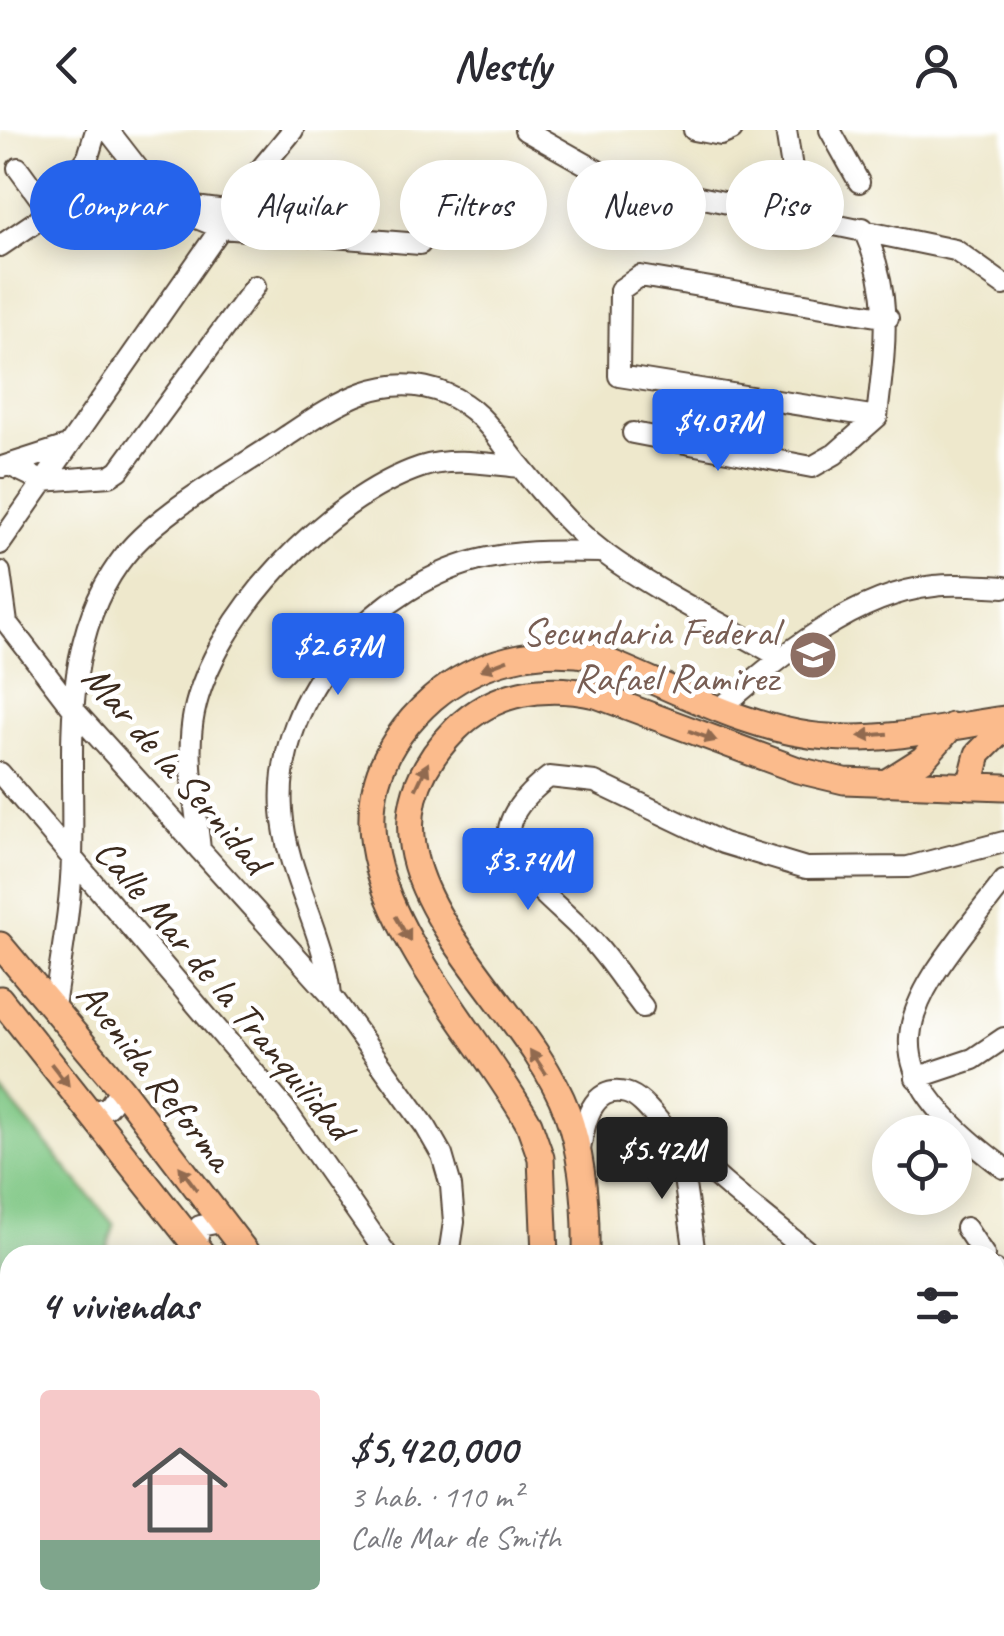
<!DOCTYPE html>
<html lang="es">
<head>
<meta charset="utf-8">
<style>
  body { margin:0; font-family:Caveat,sans-serif; background:#f7f7f7; color:#2b2b33; height:100vh; display:flex; flex-direction:column; font-size:38px; white-space:nowrap }
  * { box-sizing:border-box; margin:0 }
  p { font-size:32px; color:#7c7c81 }
  .icon { flex:none; width:55px; height:55px; fill:none; stroke:currentColor; stroke-width:2; stroke-linecap:round; stroke-linejoin:round }
  .map { position:relative; flex:1; overflow:hidden }
  .panel { position:absolute; left:0px; top:1115px; width:1005px; height:392px; display:flex; flex-direction:column; background:#fff; border-radius:30px 30px 0 0; box-shadow:0 5px 25px #0003 }
  .panel>* { flex:none }
  .guide { position:absolute; left:30px; top:30px; width:945px; height:90px; display:flex; gap:20px }
  .controls { position:absolute; left:872px; top:985px; display:grid; gap:20px }
  .controls a { display:grid; place-items:center; width:100px; height:100px; border-radius:50%; background:#fff; box-shadow:0 5px 25px #0003; font-size:50px }
  .price { position:absolute; translate:-50% -85px; padding:0 22px; border-radius:10px; background:#2563eb; color:#fff; font-size:32px; line-height:65px; filter:drop-shadow(0 2px 5px #0008) }
  .price::after { content:''; position:absolute; left:50%; top:60px; width:30px; height:22px; margin-left:-15px; background:inherit; clip-path:polygon(0 0,100% 0,50% 100%) }
  .price.current { background:#222; color:#fff }
  ul { padding:0; list-style:none }
  li { display:flex; align-items:center; gap:30px; height:250px; padding:0 40px }
  li span { display:grid; place-items:center; flex:none; width:280px; height:200px; border-radius:10px; color:#555 }
  li>.icon { margin-inline-start:auto }
  span .icon { width:120px; height:120px; fill:#fffc; stroke-width:1 }
  li b { font-size:42px }
  h2 { display:flex; justify-content:space-between; align-items:center; height:120px; padding:0 40px; font-size:42px }
  .pill { padding:0 35px; border-radius:45px; background:#fff; box-shadow:0 5px 25px #0003; font-size:35px; line-height:90px }
  .pill.current { background:#2563eb; color:#fff }
  header { display:flex; justify-content:space-between; align-items:center; height:130px; padding:0 40px; background:#fff; font-size:45px; font-weight:800 }
  .map>svg:first-child { display:block }
  .built { fill:#f4d3c0 }
  .green { fill:#7ec683; stroke:#5c7850; stroke-width:2.5 }
  .lines { fill:none; stroke-linecap:round; stroke-linejoin:round }
  .minor-casing { stroke:#564638; stroke-width:24 }
  .major-casing { stroke:#564638; stroke-width:29 }
  .minor { stroke:#fff; stroke-width:20 }
  .major { stroke:#fbbb8c; stroke-width:25 }
  .oneway { fill:#916b50 }
  .labels { text-anchor:middle; dominant-baseline:central; stroke-width:9; stroke-linejoin:round; paint-order:stroke }
  .education-label { font-size:40px; fill:#785e54; stroke:#fff; text-anchor:end }
  .street-label { font-size:40px; fill:#3b2a1e; stroke:#fff }
</style>
</head>
<body>
<header><svg class="icon" aria-label="back" viewBox="0 0 24 24"><path d="M15 5l-7 7 7 7"/></svg>Nestly<svg class="icon" aria-label="person" viewBox="0 0 24 24"><circle cx="12" cy="8" r="4"/><path d="M4 21q1-7 8-7t8 7"/></svg></header>
<div class="map">
<svg width="1004" height="1506" viewBox="0 0 1004 1506">
  <rect width="100%" height="100%" fill="#fff"/>
  <filter id="ink" filterUnits="userSpaceOnUse"><feTurbulence type="fractalNoise" baseFrequency=".01" numOctaves="2"/><feDisplacementMap in="SourceGraphic" scale="20" xChannelSelector="R" yChannelSelector="G"/><feConvolveMatrix kernelMatrix="1 2 1 2 8 2 1 2 1" color-interpolation-filters="sRGB"/></filter>
  <filter id="wash" filterUnits="userSpaceOnUse"><feTurbulence type="fractalNoise" baseFrequency=".0048" numOctaves="4" result="noise"/><feDisplacementMap in="SourceGraphic" scale="40" xChannelSelector="R" yChannelSelector="G"/><feGaussianBlur stdDeviation="2.25" result="paint"/><feColorMatrix in="noise" values="0 0 0 0 0 0 0 0 0 0 0 0 0 0 0 0 0 1.4 0 .05"/><feComposite in="paint" operator="in"/></filter>
  <g filter="url(#wash)">
    <rect width="100%" height="100%" fill="#eee8cc"/>
    <path class="built" d="M342,1498H531L540,1506H329Z"/>
    <path class="green" d="M0,959L114,1095L105,1125H71L54,1116L52,1125H10V1375L0,1372Z"/>
  </g>
  <g filter="url(#ink)">
    <g class="lines">
      <g class="minor-casing">
        <path id="minor" d="M108,0L167,76L221,98L420,114
          M525,0L612,49L955,120L1004,155
          M694,0L721,5L732,0
          M786,0L792,38
          M830,0L859,52
          M18,38L50,82
          M50,82L88,27L96,0
          M0,116L50,82L110,66L226,81L293,0
          M877,287L619,246L620,160L640,146L888,188
          M633,303L812,337L835,324L877,287C885,215 894,166 863,98
          M9,335L42,351L110,346L119,340L255,156
          M2,337L64,317
          M0,414L221,98
          M0,442L7,493L73,579L331,865L426,997L442,1025L451,1056L454,1092L449,1125
          M722,577C780,527 854,464 934,456C957,453 981,456 1004,457
          M0,643L285,979L387,1125
          M200,720C196,676 185,627 194,583C214,486 328,368 421,337C452,327 488,334 520,337
          M1004,751C908,875 852,925 1004,1038
          M331,865C325,801 286,745 282,680C274,564 378,451 488,428C527,420 564,421 603,422
          M54,877C61,827 71,776 72,727C75,628 58,518 119,433C154,383 236,341 287,306C335,274 386,238 446,264C483,280 496,307 520,336C543,365 575,401 604,423C658,463 722,493 780,527
          M643,877C624,853 607,825 585,803C534,751 462,712 549,647L595,652L723,713L806,738L908,737L1004,712
          M916,948L973,929L1004,908
          M90,983L108,977L121,959
          M679,1013L695,1125
          M580,1020C584,995 591,954 626,963C642,967 655,988 666,999C710,1045 763,1085 812,1125
          M966,1098L984,1125
          M196,1117L200,1096L221,1092
          M995,1140L1004,1154
          M995,1290L1004,1299
          M658,1498L660,1506
          M767,1498L769,1506
          M879,1498L881,1506
          M988,1498L990,1506"/>
      </g>
      <g class="major-casing">
        <path id="major" d="M885,653L923,629L952,596
          M970,656L978,624L1004,598
          M0,815L121,959L248,1125
          M0,869L203,1125
          M545,1125L541,1028L529,994C460,869 278,706 432,569C477,530 539,516 596,527C669,555 749,602 828,607C885,612 948,597 1004,589
          M586,1125C587,1078 583,1027 567,982C522,859 322,734 456,599C494,561 545,554 596,565L798,640L844,651L1004,657
          M550,1498L559,1506
          M591,1498L600,1506
          M226,1506L235,1498
          M277,1506L291,1498"/>
      </g>
      <use href="#minor" class="minor"/>
      <use href="#major" class="major"/>
    </g>
    <defs><path id="oneway-solid" d="M-6-.8H1V-3.2L6.5 0L1 3.2V.8H-6Z" transform="scale(2.5)"/></defs>
    <g class="oneway">
      <use href="#oneway-solid" transform="translate(494 535) rotate(159)"/>
      <use href="#oneway-solid" transform="translate(873 605) rotate(175)"/>
      <use href="#oneway-solid" transform="translate(703 606) rotate(20)"/>
      <use href="#oneway-solid" transform="translate(422 646) rotate(-65)"/>
      <use href="#oneway-solid" transform="translate(403 799) rotate(60)"/>
      <use href="#oneway-solid" transform="translate(538 932) rotate(-124)"/>
      <use href="#oneway-solid" transform="translate(60 945) rotate(52)"/>
      <use href="#oneway-solid" transform="translate(188 1048) rotate(-127)"/>
    </g>
  </g>
  <defs>
    <g id="school-disc" transform="scale(2.5)"><circle r="9.5" fill="#8d6e63" stroke="#fff"/><path d="M0-5L7-2L0 1L-7-2ZM-4 1L0 2.5L4 1V4Q0 6-4 4Z" fill="#fff"/></g>
  </defs>
  <g fill-rule="evenodd">
    <use href="#school-disc" x="813" y="525"/>
  </g>
  <g class="labels">
    <g class="education-label">
      <text x="778" y="502">Secundaria Federal<tspan x="778" dy="46">Rafael Ramirez</tspan></text>
    </g>
    <g class="street-label">
      <text transform="translate(176 639) rotate(49)">Mar de la Sernidad</text>
      <text transform="translate(224 859) rotate(50)">Calle Mar de la Tranquilidad</text>
      <text transform="translate(155 946) rotate(52)">Avenida Reforma</text>
    </g>
  </g>
</svg>
<div class="controls">
<a><svg class="icon" aria-label="locate" viewBox="0 0 24 24"><circle cx="12" cy="12" r="6"/><path d="M12 2v4M12 18v4M2 12h4M18 12h4"/></svg></a>
</div>
<b class="price" style="left:718px;top:344px">$4.07M</b>
<b class="price" style="left:338px;top:568px">$2.67M</b>
<b class="price" style="left:528px;top:783px">$3.74M</b>
<b class="price current" style="left:662px;top:1072px">$5.42M</b>
<div class="guide">
<a class="pill current">Comprar</a>
<a class="pill">Alquilar</a>
<a class="pill">Filtros</a>
<a class="pill">Nuevo</a>
<a class="pill">Piso</a>
</div>
<section class="panel">
<h2>4 viviendas<svg class="icon" aria-label="filters" viewBox="0 0 24 24"><path d="M4 7h16M4 17h16"/><circle cx="9" cy="7" r="2"/><circle cx="15" cy="17" r="2"/></svg></h2>
<ul>
<li><span style="background:linear-gradient(#f6c9c9 75%,#7fa58c 0)"><svg class="icon" aria-label="home" viewBox="0 0 24 24"><path d="M3 11l9-7 9 7M6 9v11h12V9"/></svg></span><div><b>$5,420,000</b><p>3 hab. · 110 m²</p><p>Calle Mar de Smith</p></div></li>
</ul>
</section>
</div>
</body>
</html>
